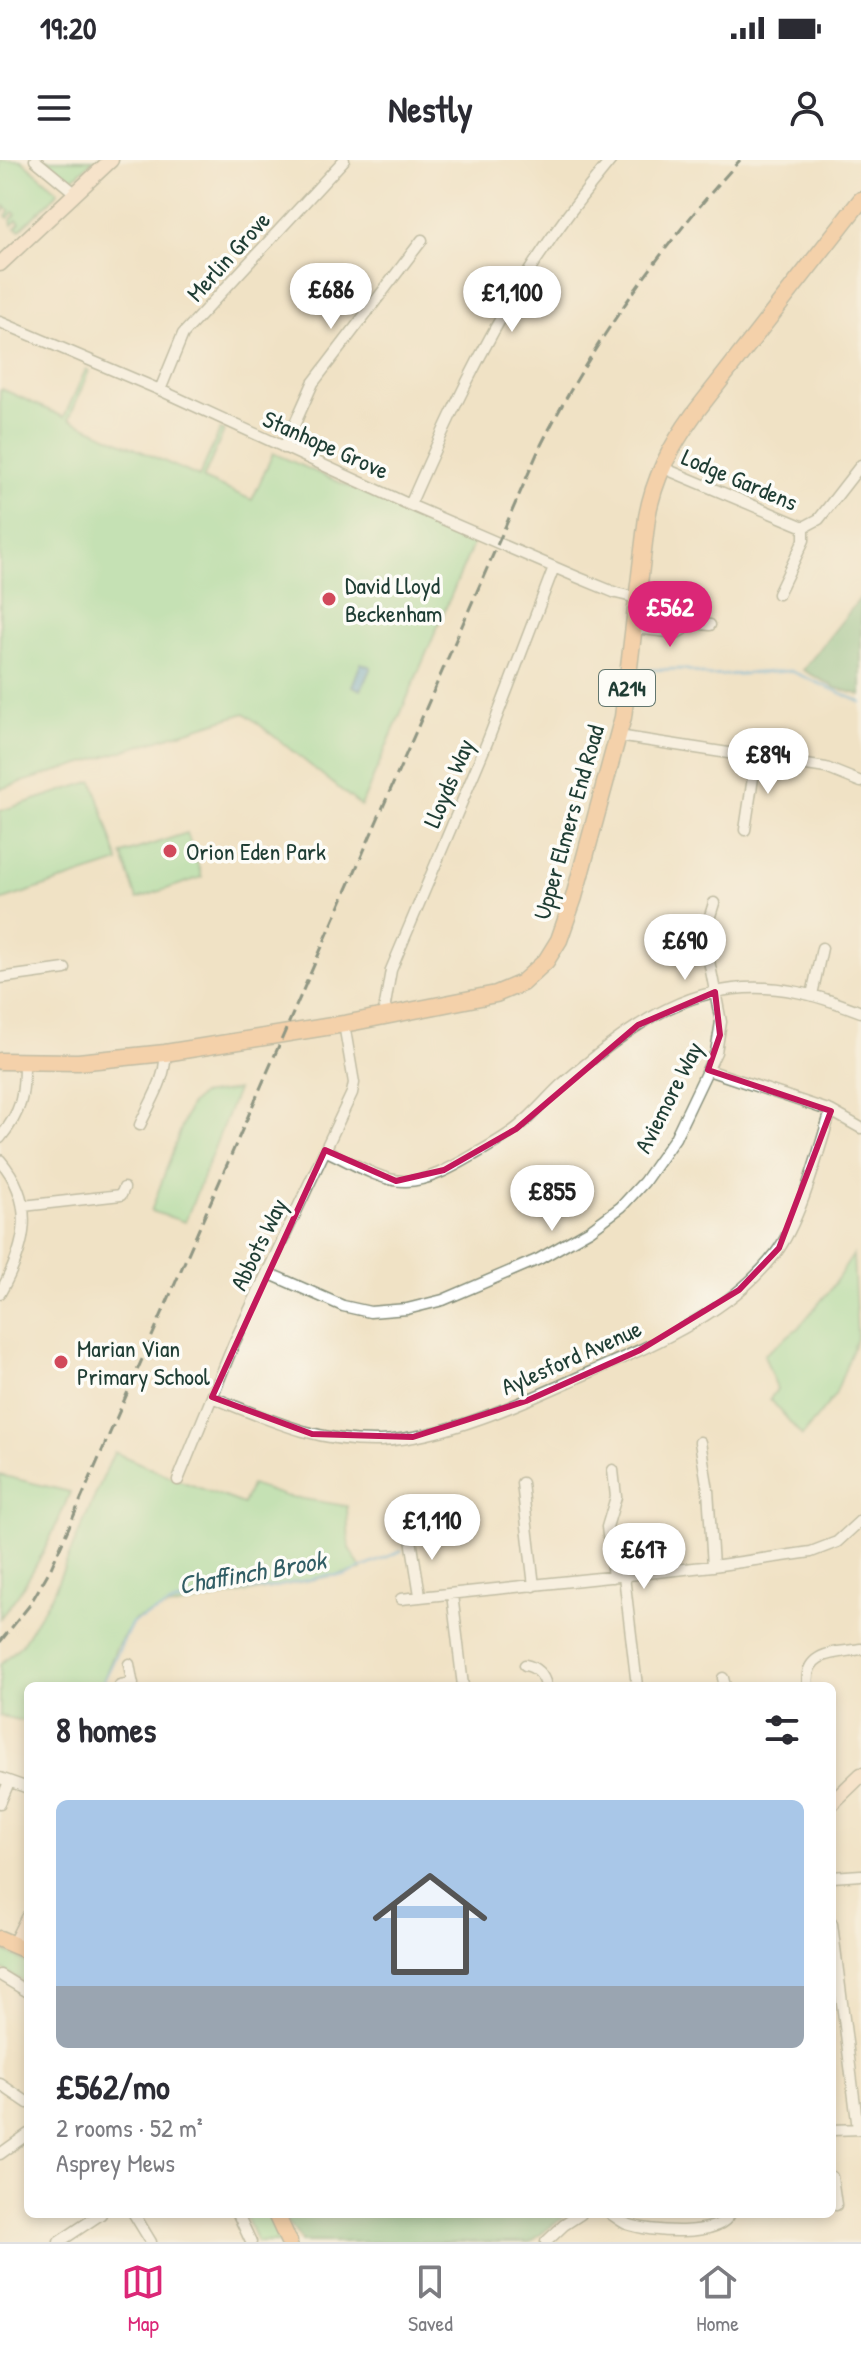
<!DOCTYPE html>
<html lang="en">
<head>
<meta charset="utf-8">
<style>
  body { margin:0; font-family:"Patrick Hand",sans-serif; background:#f7f7f7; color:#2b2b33; height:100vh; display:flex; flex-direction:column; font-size:30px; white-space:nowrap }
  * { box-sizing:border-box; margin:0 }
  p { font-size:26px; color:#7c7c81 }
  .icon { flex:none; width:44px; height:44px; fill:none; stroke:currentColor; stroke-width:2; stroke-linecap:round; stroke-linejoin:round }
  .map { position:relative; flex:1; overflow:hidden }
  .drawer { position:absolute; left:24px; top:1522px; width:812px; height:536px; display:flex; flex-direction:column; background:#fff; border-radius:12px; box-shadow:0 4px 12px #0003 }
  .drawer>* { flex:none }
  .price { position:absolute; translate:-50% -68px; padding:0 18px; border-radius:28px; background:#fff; color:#222; font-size:26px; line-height:52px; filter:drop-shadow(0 2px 4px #0008) }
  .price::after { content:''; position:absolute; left:50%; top:48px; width:24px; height:18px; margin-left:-12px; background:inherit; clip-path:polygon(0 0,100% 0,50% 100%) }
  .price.current { background:#db2777; color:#fff }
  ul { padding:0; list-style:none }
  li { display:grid; align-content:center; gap:16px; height:424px; padding:0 32px }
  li+li { border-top:2px solid #e1e1e2 }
  li span { display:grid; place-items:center; height:248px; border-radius:12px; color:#555 }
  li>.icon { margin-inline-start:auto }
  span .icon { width:144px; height:144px; fill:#fffc; stroke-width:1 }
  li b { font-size:34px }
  h2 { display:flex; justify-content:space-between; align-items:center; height:96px; padding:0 32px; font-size:34px }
  .status { display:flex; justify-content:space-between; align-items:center; height:56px; padding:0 40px; background:#fff; direction:ltr }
  .status svg { height:22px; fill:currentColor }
  header { display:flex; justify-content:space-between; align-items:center; height:104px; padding:0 32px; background:#fff; font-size:36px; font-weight:700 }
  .dock { display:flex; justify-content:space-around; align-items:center; height:112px; border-top:2px solid #e1e1e2; background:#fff; font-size:22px; color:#7c7c81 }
  .dock a { display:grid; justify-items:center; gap:4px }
  .dock .current { color:#db2777 }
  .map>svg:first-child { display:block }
  .green { fill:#90e09f; stroke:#588e6a; stroke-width:2 }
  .forest { fill:#74be86; stroke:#4a7e5d; stroke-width:2 }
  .water { fill:#5facd8; stroke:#3f7486; stroke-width:2 }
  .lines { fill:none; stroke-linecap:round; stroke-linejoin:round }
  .stream { stroke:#5facd8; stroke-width:3 }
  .street-casing { stroke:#88907c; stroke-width:13 }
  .secondary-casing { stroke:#88907c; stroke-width:17 }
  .primary-casing { stroke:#88907c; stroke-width:19 }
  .street { stroke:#fff; stroke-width:10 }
  .secondary { stroke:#fde4d0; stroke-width:14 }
  .primary { stroke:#f9bc8a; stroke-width:16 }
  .rail { stroke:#1f3d34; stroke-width:3; stroke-dasharray:12 6; stroke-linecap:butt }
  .marked { fill:none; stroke:#c2185b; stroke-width:6; stroke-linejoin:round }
  .poi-dot { fill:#d1495b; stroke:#fdfcf7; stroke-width:3 }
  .labels { text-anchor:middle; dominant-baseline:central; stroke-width:7; stroke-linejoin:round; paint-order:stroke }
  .shield { fill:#fdfcf7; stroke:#62766e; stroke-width:2 }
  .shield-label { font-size:22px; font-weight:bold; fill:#1f3d34 }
  .street-label { font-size:24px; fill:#1f3d34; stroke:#fdfcf7 }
  .poi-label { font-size:24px; fill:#1f3d34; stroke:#fdfcf7; text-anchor:start }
  .water-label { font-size:26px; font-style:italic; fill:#325e65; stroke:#fdfcf7 }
</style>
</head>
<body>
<div class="status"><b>19:20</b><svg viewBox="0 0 49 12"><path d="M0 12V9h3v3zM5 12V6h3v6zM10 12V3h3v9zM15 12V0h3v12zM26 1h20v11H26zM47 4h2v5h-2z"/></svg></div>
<header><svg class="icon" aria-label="menu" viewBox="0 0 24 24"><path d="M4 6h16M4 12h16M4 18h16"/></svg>Nestly<svg class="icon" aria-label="person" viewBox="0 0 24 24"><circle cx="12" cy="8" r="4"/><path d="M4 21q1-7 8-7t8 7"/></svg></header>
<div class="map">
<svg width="861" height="2082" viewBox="0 0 861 2082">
  <rect width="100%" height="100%" fill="#fdfcf7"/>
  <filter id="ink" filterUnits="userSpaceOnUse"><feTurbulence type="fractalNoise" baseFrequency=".0125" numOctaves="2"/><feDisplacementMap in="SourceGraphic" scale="16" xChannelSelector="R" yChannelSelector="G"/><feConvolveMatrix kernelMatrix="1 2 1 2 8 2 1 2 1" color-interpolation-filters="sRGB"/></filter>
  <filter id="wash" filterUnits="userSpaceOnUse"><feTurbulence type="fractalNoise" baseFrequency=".006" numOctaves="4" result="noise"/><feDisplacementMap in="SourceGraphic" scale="32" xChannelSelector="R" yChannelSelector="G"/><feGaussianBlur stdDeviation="1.8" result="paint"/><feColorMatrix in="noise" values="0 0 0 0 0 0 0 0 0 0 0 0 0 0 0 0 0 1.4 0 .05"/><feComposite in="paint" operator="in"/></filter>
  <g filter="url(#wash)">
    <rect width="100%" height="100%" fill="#f0e2c5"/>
    <path class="green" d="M0,0H21L58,31L57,34L20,70L15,68L20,63L17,60L12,65L11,60L16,54L13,52L8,58L6,56L10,50L7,48L2,53L6,47L3,45L0,48Z
      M46,0H94L71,20Z
      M86,209L89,211L69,259L199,317L220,270L224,271L203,319L252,340L273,293L474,382L361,646L245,553L0,629V231L2,229L64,257Z
      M93,621L119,702L0,741V651Z
      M187,673L202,717L137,739L122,694Z
      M237,930L185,1062L151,1051L189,947L200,935Z
      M853,1095L857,1178L835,1235L802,1276L770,1239L777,1229L764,1195L799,1167L830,1130Z
      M114,1292L178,1320L243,1344L251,1325L285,1336L347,1346L349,1388L362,1410L163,1449L134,1460L116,1488L101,1526H28V1562L0,1556V1505L22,1484L52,1435Z
      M0,1315L70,1332C53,1376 31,1421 0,1458Z
      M0,1789L28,1803V1824L0,1808Z
      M245,2054H269L281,2082H257Z"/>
    <path class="forest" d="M861,437V535L836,528L803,510Z
      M282,2054H563L564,2056L531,2082H301C297,2070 286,2065 282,2054Z"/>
    <path class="water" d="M361,503L371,507L361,530L352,526Z"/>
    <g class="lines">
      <path class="stream" d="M642,510L684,509L709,516L791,511L861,542
        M101,1526L132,1463L175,1443L213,1433L269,1428L327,1416L346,1415L401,1391"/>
    </g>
  </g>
  <g filter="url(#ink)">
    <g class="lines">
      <g class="street-casing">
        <path id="street" d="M35,0L75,33
          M0,162L160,230L410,345L577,417L616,433L637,438
          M160,230L183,174L344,0
          M284,288L313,223L422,80
          M661,307L804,367
          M410,345C439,279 469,213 505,151C535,98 572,47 611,0
          M804,367L819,359L861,305
          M778,434L804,380V367
          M634,468L677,473L694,463L710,465
          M661,471L663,454
          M618,576L826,608L861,622
          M745,670L756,598
          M0,818L65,809
          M812,835L822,788
          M386,856L385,845L391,810L488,580L554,407
          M708,910L831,951L861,968
          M140,965C150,942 167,918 165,893
          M0,978C22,951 24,936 24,902
          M325,990C347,1000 380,1021 404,1021C429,1022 456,1005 477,993C491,985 506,977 518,967C534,954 547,938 562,924C633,864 698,812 797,832C819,836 840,844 861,852
          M0,1000C37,1044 26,1087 0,1133
          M23,1046L121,1035L124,1028
          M268,1113L343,1146L370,1152L407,1149L443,1140L539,1099L590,1070L621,1047L644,1022L675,978L716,892L721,862L704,775L714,743
          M212,1237C269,1260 318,1283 381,1281C444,1278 520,1244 577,1218C647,1187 728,1156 776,1093C801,1060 818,992 831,951
          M700,1282L708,1330L713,1406
          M178,1320L234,1183L352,933L354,923L344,864
          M522,1323L534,1426
          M410,1373L420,1435
          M624,1416L637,1526
          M613,1417L607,1367L616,1337L613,1310
          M452,1434L463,1526
          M401,1439L713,1406L811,1392L837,1382L861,1360
          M129,1504L133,1526
          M525,1505C536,1507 544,1515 546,1526
          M723,1518L725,1526
          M120,1525L133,1523
          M808,1526C803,1491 836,1493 861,1489
          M0,1618L28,1628
          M0,1643L9,1622
          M832,1717L861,1715
          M832,1764L858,1969
          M0,1815L28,1832
          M0,1924L28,1943
          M832,1970L861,1969
          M0,1994L28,1974
          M832,2017L836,2045
          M134,2054L151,2082
          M238,2054L251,2082
          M611,2054C616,2057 622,2062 627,2064C649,2072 719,2078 730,2054
          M59,2082L101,2054
          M546,2082L564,2065L581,2054"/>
      </g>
      <g class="secondary-casing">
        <path id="secondary" d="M0,104L111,0
          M832,1643L861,1615
          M15,1784L28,1758"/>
      </g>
      <g class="primary-casing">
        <path id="primary" d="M0,901L78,902L165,893L344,864L496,834L522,823L546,801L559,780L574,737L623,557L647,357C654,318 671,286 694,254L861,40
          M0,1779L28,1791
          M276,2054L289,2082"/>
      </g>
      <use href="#street" class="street"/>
      <use href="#secondary" class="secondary"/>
      <use href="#primary" class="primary"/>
      <path class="rail" d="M0,1482L29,1446L51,1408L540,287C593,182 661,87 740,0"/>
    </g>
  </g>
  <path d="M0 0H861V2082H0ZM715,832L720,875L708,910L831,951L779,1088L739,1130L640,1190L526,1241L413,1277L312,1274L212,1237L325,990L396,1021L444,1010L516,969L638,865Z" fill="#f0e2c5" fill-opacity=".55" fill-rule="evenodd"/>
  <path class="marked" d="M715,832L720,875L708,910L831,951L779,1088L739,1130L640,1190L526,1241L413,1277L312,1274L212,1237L325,990L396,1021L444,1010L516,969L638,865Z"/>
  <g class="poi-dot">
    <circle cx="329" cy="439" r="8"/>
    <circle cx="170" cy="691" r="8"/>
    <circle cx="61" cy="1202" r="8"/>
  </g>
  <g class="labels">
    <rect class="shield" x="599" y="510" width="56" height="36" rx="6"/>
    <g class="shield-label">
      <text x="627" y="528">A214</text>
    </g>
    <g class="street-label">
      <text transform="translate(228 96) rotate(-48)">Merlin Grove</text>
      <text transform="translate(326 284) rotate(24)">Stanhope Grove</text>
      <text transform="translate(740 319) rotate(23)">Lodge Gardens</text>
      <text transform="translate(448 623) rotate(-67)">Lloyds Way</text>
      <text transform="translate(568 662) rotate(-74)">Upper Elmers End Road</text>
      <text transform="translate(668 937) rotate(-63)">Aviemore Way</text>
      <text transform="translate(258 1084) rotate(-64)">Abbots Way</text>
      <text transform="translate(571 1197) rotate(-24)">Aylesford Avenue</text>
    </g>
    <g class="poi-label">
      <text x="345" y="425">David Lloyd<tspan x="345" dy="28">Beckenham</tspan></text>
      <text x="186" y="691">Orion Eden Park</text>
      <text x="77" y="1188">Marian Vian<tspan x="77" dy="28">Primary School</tspan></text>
    </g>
    <g class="water-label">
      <text transform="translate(252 1412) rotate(-10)">Chaffinch Brook</text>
    </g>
  </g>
</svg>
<b class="price" style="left:331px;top:171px">£686</b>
<b class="price" style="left:512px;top:174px">£1,100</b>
<b class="price current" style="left:670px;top:489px">£562</b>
<b class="price" style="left:768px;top:636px">£894</b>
<b class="price" style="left:685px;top:822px">£690</b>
<b class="price" style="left:552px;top:1073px">£855</b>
<b class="price" style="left:432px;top:1402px">£1,110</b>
<b class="price" style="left:644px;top:1431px">£617</b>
<section class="drawer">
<h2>8 homes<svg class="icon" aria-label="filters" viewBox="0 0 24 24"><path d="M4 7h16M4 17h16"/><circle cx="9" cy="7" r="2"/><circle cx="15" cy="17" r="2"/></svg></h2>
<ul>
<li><span style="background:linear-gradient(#a9c7e8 75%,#9aa5b1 0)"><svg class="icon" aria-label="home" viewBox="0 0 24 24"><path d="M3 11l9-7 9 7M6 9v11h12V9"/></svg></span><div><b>£562/mo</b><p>2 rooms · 52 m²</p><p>Asprey Mews</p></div></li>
</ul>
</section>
</div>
<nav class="dock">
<a class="current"><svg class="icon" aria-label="map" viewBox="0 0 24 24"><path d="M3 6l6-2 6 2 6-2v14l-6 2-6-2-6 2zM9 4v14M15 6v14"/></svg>Map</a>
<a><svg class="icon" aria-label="saved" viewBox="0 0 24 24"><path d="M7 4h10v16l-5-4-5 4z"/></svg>Saved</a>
<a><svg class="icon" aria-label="home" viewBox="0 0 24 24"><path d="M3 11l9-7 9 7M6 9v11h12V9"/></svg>Home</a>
</nav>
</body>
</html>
